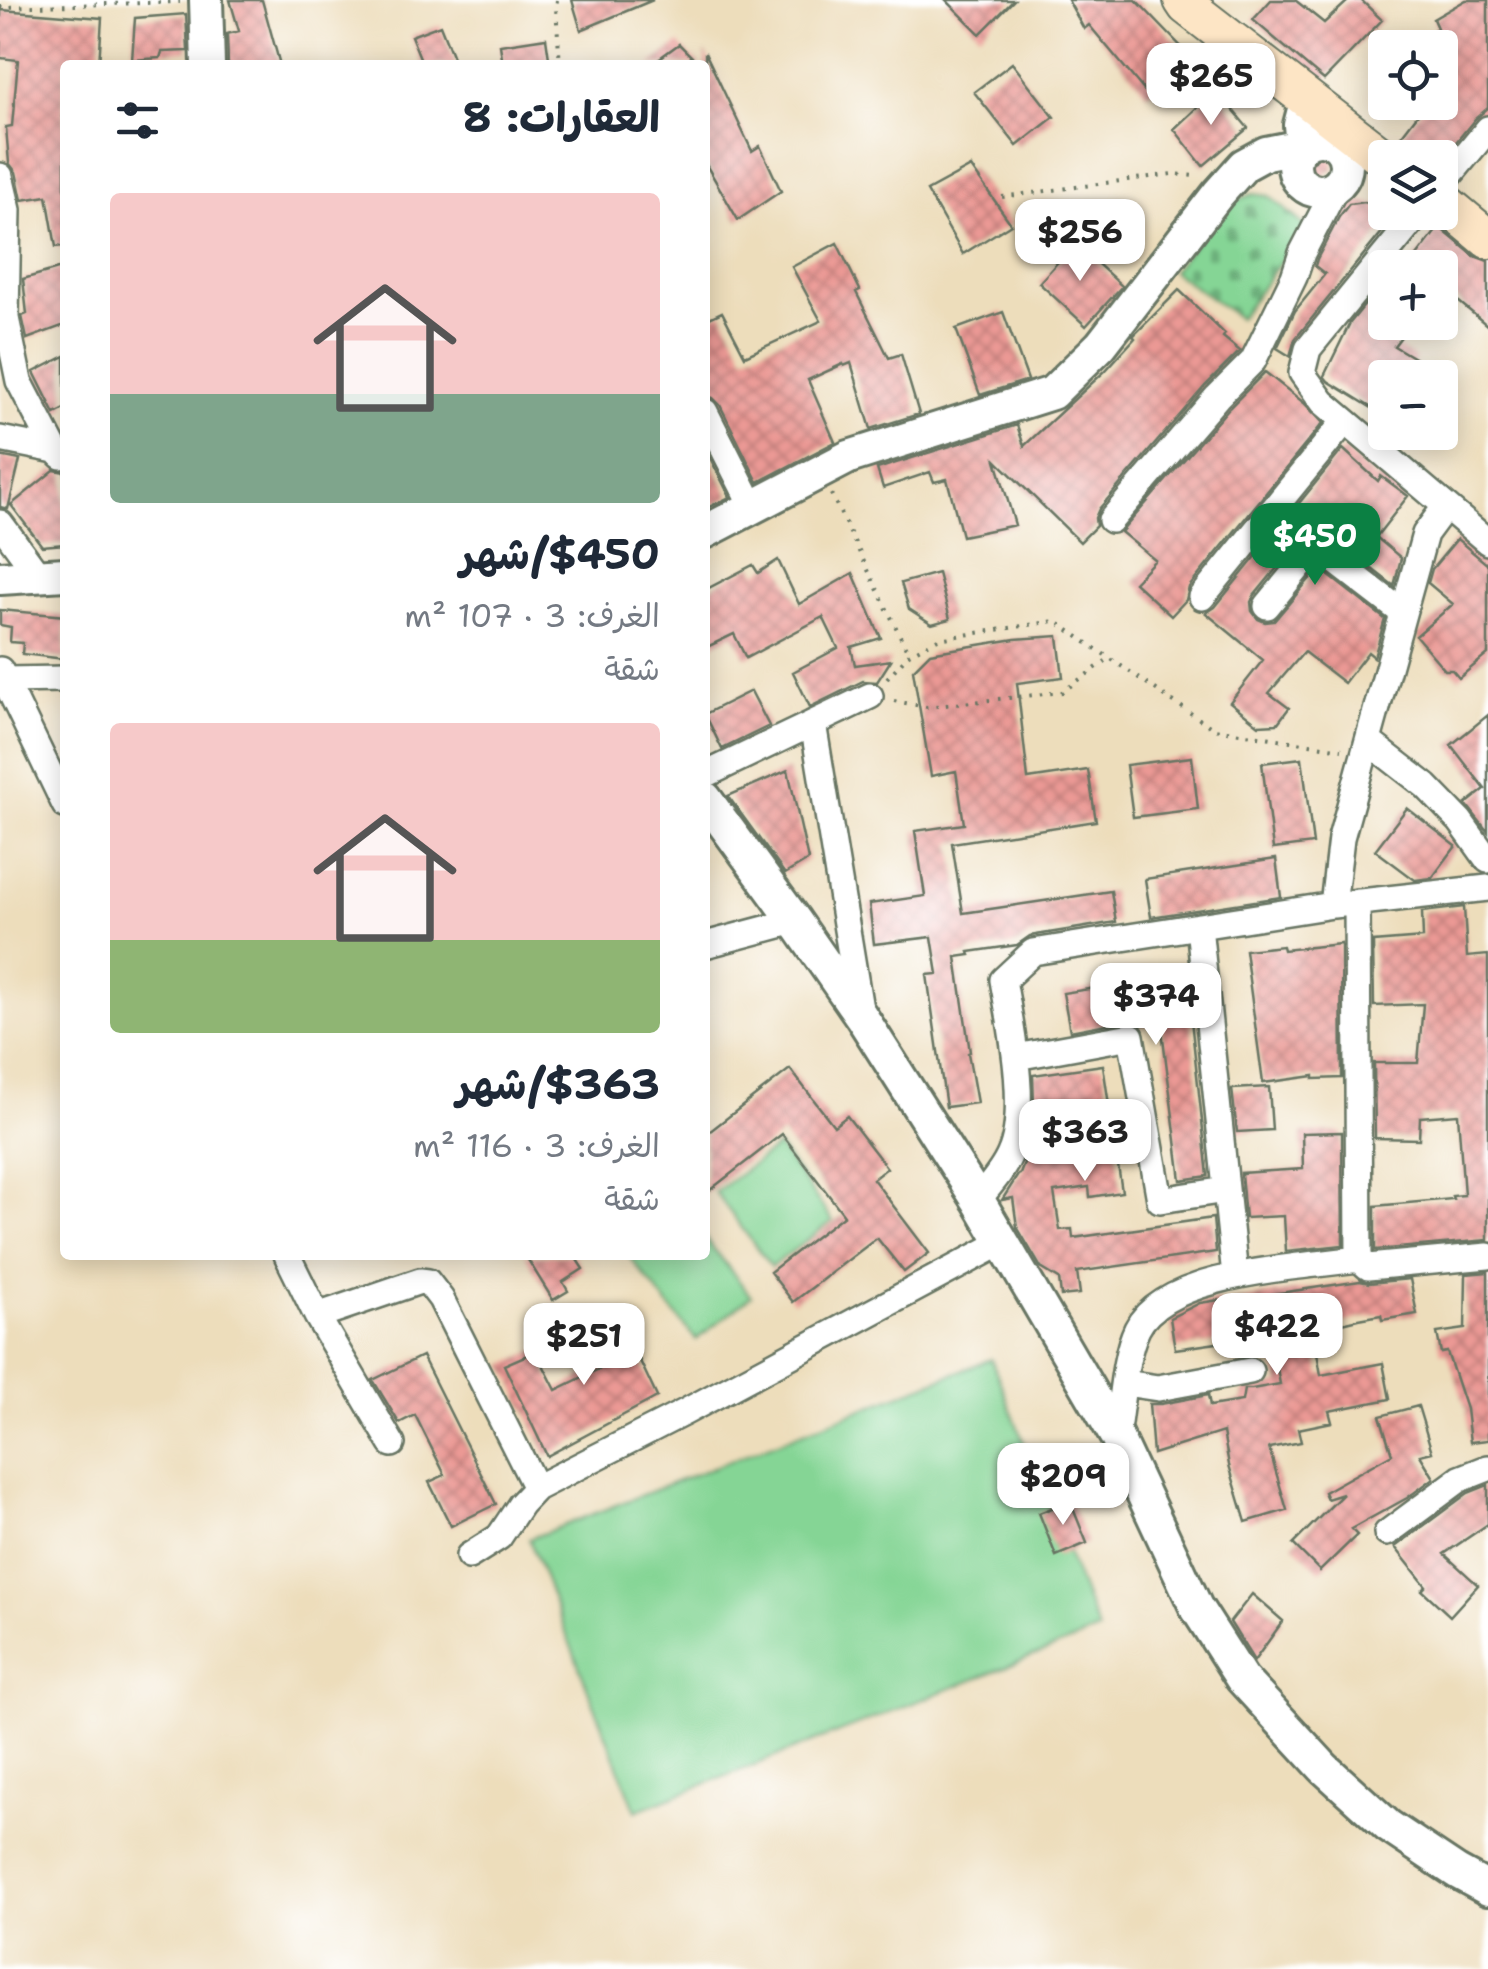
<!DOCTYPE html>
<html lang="ar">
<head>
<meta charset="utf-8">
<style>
  body { margin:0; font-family:"Shantell Sans","Playpen Sans Arabic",sans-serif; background:#f2f2f3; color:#1f2937; direction:rtl; height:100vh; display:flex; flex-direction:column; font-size:38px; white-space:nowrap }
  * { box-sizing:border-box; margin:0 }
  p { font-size:32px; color:#747a83 }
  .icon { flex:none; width:55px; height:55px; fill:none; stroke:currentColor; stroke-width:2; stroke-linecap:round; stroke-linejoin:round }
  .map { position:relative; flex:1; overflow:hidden; direction:ltr }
  .side { position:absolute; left:60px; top:60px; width:650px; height:1200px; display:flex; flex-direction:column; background:#fff; border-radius:10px; box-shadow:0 5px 25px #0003; direction:rtl }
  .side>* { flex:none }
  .fabs { position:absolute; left:1368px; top:30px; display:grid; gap:20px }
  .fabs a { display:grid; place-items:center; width:90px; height:90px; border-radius:10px; background:#fff; box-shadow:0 5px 25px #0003; font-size:50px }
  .price { position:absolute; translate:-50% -85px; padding:0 22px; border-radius:20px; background:#fff; color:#222; font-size:32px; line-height:65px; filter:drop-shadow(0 2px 5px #0008) }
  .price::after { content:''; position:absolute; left:50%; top:60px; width:30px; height:22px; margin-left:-15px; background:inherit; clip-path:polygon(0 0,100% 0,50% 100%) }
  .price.on { background:#0b8043; color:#fff }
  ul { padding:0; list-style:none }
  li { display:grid; align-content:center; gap:20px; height:530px; padding:0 50px }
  li span { display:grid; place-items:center; height:310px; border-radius:10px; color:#555 }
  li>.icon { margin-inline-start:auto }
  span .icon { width:180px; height:180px; fill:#fffc; stroke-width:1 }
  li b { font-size:42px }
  h2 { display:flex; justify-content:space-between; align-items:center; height:120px; padding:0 50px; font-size:42px }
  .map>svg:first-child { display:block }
  .cemetery { fill:url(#cemetery-stones); stroke:#528964; stroke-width:2.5 }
  .pitch { fill:#85d595; stroke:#528964; stroke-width:2.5 }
  .building { fill:url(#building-cross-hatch) }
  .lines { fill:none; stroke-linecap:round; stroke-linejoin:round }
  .minor-casing { stroke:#677563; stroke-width:30 }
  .tertiary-casing { stroke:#677563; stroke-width:38 }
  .secondary-casing { stroke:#677563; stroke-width:42 }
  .path { stroke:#677563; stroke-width:4; stroke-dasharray:2.5 8; stroke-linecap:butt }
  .minor { stroke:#fff; stroke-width:25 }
  .tertiary { stroke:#fff; stroke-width:32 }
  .secondary { stroke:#fde5c5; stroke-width:38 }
</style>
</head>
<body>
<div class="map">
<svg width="1488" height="1969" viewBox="0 0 1488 1969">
  <defs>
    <pattern id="cemetery-stones" width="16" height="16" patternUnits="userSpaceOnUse" patternTransform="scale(2.5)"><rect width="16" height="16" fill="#85d595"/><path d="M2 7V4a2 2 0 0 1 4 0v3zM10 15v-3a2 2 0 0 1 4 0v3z" fill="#6cae7a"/></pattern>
    <pattern id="building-cross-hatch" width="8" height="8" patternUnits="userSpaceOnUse" patternTransform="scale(2.5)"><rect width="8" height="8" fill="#eb9994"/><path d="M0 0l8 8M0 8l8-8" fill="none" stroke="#be7e7a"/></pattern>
  </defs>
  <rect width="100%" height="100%" fill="#fff"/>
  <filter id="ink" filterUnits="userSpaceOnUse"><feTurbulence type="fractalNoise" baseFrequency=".01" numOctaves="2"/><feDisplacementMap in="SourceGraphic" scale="20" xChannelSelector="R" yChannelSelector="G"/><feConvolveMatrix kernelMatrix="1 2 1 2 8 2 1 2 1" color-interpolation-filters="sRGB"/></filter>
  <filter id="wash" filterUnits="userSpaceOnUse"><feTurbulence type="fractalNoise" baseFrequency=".0048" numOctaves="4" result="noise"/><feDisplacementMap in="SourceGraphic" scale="40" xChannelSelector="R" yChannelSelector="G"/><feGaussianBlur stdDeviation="2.25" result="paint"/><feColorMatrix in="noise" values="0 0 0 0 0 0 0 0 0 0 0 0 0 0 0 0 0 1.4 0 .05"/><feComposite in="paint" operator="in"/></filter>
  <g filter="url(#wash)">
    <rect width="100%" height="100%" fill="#edddbb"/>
    <path class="cemetery" d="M1253,194L1269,196L1306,227L1239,318L1172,271L1227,204Z"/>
    <path class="pitch" d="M778,1146L833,1221L771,1267L715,1192Z
      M705,1238L751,1296L696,1340L628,1255H705Z
      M991,1359L1098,1631L636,1811L529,1539Z"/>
    <g id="blocks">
      <path class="building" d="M230,0H262L280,65H228L227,34L239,31Z
        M572,0H653L581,30Z
        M946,0H1014L980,34Z
        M1068,0H1136L1191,57L1147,94L1089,25L1084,29Z
        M1271,0H1295L1324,23L1349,0H1361L1382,20L1324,80L1253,20Z
        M1466,0H1488V108L1475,119L1443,158H1407L1405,150L1398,140L1427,102H1440V48H1399L1437,28L1433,19Z
        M1,10L102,18L99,65L65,63L63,116L65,115V246L56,247L47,196L22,200L16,172L9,163L6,127L12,126L18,60L0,58Z
        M186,14L188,51L162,52L160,58L132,60L135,18Z
        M440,25L456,65H423L411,36Z
        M546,38L550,65H503L500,45Z
        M679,44L700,65H650Z
        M705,52L752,151L760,146L781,191L738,220L705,163Z
        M1012,63L1054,117L1017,146L974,92Z
        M1216,90L1248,128L1203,166L1174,129Z
        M1321,150L1330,153L1334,162V169L1327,172L1321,180L1309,175L1304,166L1315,161Z
        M971,167L1011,224L963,254L927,191Z
        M1364,202L1385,207V212H1390L1391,221L1295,339L1290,356L1277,348L1295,311L1325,274L1315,266L1317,259L1339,217L1349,204Z
        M1439,227L1474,256L1488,261V326L1440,286V268H1408Z
        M837,243L860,290L856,292L889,358L901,354L919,414L871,429L851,363L844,366L843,364L808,380L835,442L758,482L720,405L713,398L705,396V320L722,312L745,356L821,321L792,267Z
        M1075,243L1122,286L1086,326L1039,283Z
        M65,267V325L27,339L22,316L27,314L23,279Z
        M1385,280V322H1412L1394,346L1416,359L1406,378H1385V416L1328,381L1324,376L1350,323Z
        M1179,290L1225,334L1223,337L1240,351L1205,386L1099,509L1095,518L1096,526L1080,542L996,460L1015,525L962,536L947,479L934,482L930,472L883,488L877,469L1017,425L1024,446L1105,371L1135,338L1133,336Z
        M1003,312L1028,380L980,395L956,329Z
        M65,356V409L55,414L34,372Z
        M1265,372L1304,403L1323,423L1189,587L1186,600L1171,616L1134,582L1155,560L1121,532L1229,408Z
        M705,448L730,497L705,509Z
        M1343,449L1378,481L1381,476L1408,496L1376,537L1401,558L1394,586L1326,533L1319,530L1311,531L1303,536L1254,596L1251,602L1252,611L1258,619L1265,622L1274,621L1319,568L1385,619L1374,657L1368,652L1344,683L1304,652L1269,693L1289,708L1277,724L1259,725L1230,702L1263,660L1206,613L1215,607Z
        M0,456L20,460L8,509L0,507Z
        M54,470L65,472V544L42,546L11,505Z
        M1457,539L1488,565V654L1459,678L1452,670H1445L1416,636L1453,604L1428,583L1432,569Z
        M778,560L799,604L853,573L881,638L851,647L855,665L891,660L877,682L863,681L810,707L793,672L838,648L823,617L746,658L734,634L705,648V590L753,565L758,573Z
        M938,573L950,619L932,624L909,609L901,583Z
        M0,610L65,616V659L22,654L23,643L10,642L11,627L0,625Z
        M1058,636L1063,677L1017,683L1028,779L1088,770L1096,821L952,843L963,913L1111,891L1116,922L1030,936L1017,945L969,952L970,955L956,957L970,1052L968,1053L977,1103L946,1107L927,975L938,974L932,937L874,944L869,904L925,896L915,831L964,824L956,771L931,776L913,670L930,653L1015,639Z
        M751,691L769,726L722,749L705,714Z
        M1488,715V832L1466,804L1485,789L1451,745Z
        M1192,757L1198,809L1133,817L1126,765Z
        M1302,758L1313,844L1273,849L1262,763Z
        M788,770L808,860L785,874L728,796Z
        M1407,808L1456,846L1432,878L1415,880L1375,850Z
        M1276,859L1281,897L1151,917L1145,879Z
        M1464,907L1467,957L1488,955V1240L1375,1250V1206L1453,1199L1452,1196L1464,1195L1458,1114L1420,1117L1419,1139L1375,1138L1374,1063H1418L1423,1004L1374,1006L1373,942L1423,938L1422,912Z
        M1341,944L1342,1078L1314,1079V1076L1263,1083L1245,950L1282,946L1283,950Z
        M1186,974L1208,1176L1181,1180L1161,1022L1142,1025L1136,1020H1128L1070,1031L1063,993Z
        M1103,1065L1122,1192L1090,1197L1089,1187L1054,1192L1060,1230L1072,1229L1073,1238L1213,1218L1216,1252L1077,1272L1080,1294L1061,1296L1059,1279L1041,1268L1017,1227L1013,1198L1002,1200L1018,1175L1020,1174L1035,1135L1033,1075Z
        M790,1069L834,1126L847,1116L887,1168L873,1179L929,1253L904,1272L877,1238L793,1302L770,1272L844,1215L782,1134L705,1194V1135Z
        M1269,1087L1272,1130L1237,1132L1232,1089Z
        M1342,1132L1343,1245L1286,1251L1284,1216L1245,1218L1241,1173L1303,1169L1302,1133Z
        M525,1255H574L583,1269L563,1282L568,1291L553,1300Z
        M1488,1272V1440L1470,1442L1466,1409L1447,1352L1441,1353L1437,1333L1465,1329L1466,1274Z
        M1410,1279L1417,1314L1382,1320L1381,1315L1359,1319L1313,1330L1321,1375L1383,1363L1390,1399L1329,1411L1332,1422L1298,1429L1301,1442L1269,1448L1287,1510L1246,1522L1229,1465L1223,1432L1153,1454L1149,1404H1161L1208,1395L1210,1406L1242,1401L1244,1389H1252L1280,1384L1271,1336L1231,1344V1341L1175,1349L1170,1318L1200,1303L1219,1300V1305L1266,1295L1360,1281L1369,1283Z
        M616,1310L657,1397L547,1456L504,1365L536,1351L556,1390L599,1369L581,1327Z
        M422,1356L496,1504L451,1526L429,1482L445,1475L415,1415L399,1423L373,1380Z
        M1418,1406L1432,1452L1420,1455L1434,1478L1407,1498L1351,1529L1357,1535L1320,1571L1293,1544L1343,1494L1327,1499L1324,1492L1392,1454L1380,1416Z
        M1488,1485V1524L1444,1554L1478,1585L1450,1616L1422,1590L1426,1586L1395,1547L1468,1493Z
        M1070,1501L1087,1543L1056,1556L1039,1513Z
        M1252,1594L1283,1621L1254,1661L1230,1622Z"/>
    </g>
  </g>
  <g filter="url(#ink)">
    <use href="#blocks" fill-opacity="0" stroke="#677563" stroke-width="2.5"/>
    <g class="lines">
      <g class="minor-casing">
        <path id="minor" d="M0,176L8,210L6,318L19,381L55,450
          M1440,187L1488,129
          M1420,212L1308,349L1302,373L1323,402L1488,542
          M705,412L753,507
          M0,439L55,450L61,456
          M1111,520L1217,397L1253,361L1294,277L1302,253L1337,185
          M0,523L39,576
          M1202,597L1345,421
          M1267,606L1316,546L1403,613
          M0,670L65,805
          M4,680L65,679
          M813,723L860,1009
          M1368,741L1426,786L1460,821L1488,860
          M705,775L870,696
          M1333,905L1341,838L1425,534L1445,507
          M1199,926L1235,1276
          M705,945L795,921
          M1016,1057L1131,1036L1160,1200L1226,1190
          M978,1200C990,1185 1003,1171 1010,1154C1029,1112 1011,1026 1003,980L1033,952L1333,905L1488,888
          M287,1255L317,1316L392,1444
          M1359,1259L1368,1267L1488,1256
          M317,1316L420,1281L428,1282L441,1299L536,1488
          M1125,1383L1158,1388L1250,1371
          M1116,1436C1122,1403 1123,1358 1137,1329C1165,1272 1302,1267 1359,1259L1357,902
          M1387,1533L1460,1479L1488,1468
          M469,1556L499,1537L521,1504L536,1488L685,1412L1003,1242"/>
      </g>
      <g class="tertiary-casing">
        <path id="tertiary" d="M206,0L208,65
          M1294 165a26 26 0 1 1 52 0a26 26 0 1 1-52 0Z
          M705,532L849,457L1052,393L1101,345L1218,194L1244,165L1266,153L1302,146L1300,125L1307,98
          M0,578L65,574
          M705,798L795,921L861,1016L978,1200L1116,1436L1196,1607L1242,1679L1324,1768L1388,1826L1457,1872L1488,1889"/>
      </g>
      <g class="secondary-casing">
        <path id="secondary" d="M1183,0L1187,6L1385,159
          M1440,199L1488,239"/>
      </g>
      <path class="path" d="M557,0L556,8L560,65
        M0,7L180,2
        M1002,197L1172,174L1196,176
        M831,494L909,654
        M887,678L909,654L938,639L1055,621L1214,729L1342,749
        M894,701L927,707L1062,692L1110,658"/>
      <use href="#minor" class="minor"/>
      <use href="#tertiary" class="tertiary"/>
      <use href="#secondary" class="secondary"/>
    </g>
  </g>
</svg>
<div class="fabs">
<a><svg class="icon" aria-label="locate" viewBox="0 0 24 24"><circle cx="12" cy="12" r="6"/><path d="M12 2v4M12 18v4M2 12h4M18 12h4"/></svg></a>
<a><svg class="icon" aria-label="layers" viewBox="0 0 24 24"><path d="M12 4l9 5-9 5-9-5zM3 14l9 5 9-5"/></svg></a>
<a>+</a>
<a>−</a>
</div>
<b class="price" style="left:1211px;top:128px">$265</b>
<b class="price" style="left:1080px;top:284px">$256</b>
<b class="price on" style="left:1315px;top:588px">$450</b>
<b class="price" style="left:1156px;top:1048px">$374</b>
<b class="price" style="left:1085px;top:1184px">$363</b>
<b class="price" style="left:1277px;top:1378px">$422</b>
<b class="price" style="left:584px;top:1388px">$251</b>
<b class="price" style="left:1063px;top:1528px">$209</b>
<section class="side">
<h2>العقارات: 8<svg class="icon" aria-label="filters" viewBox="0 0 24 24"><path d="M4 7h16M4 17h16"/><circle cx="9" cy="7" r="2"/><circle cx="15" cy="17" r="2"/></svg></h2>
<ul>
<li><span style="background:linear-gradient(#f6c9c9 65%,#7fa58c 0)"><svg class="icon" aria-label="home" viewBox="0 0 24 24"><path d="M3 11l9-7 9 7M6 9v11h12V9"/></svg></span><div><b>$450/شهر</b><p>الغرف: 3 · 107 m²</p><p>شقة</p></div></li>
<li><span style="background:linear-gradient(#f6c9c9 70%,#8fb573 0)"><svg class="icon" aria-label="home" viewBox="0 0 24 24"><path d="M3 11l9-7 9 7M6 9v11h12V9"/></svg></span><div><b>$363/شهر</b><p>الغرف: 3 · 116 m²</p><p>شقة</p></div></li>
</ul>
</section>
</div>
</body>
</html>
